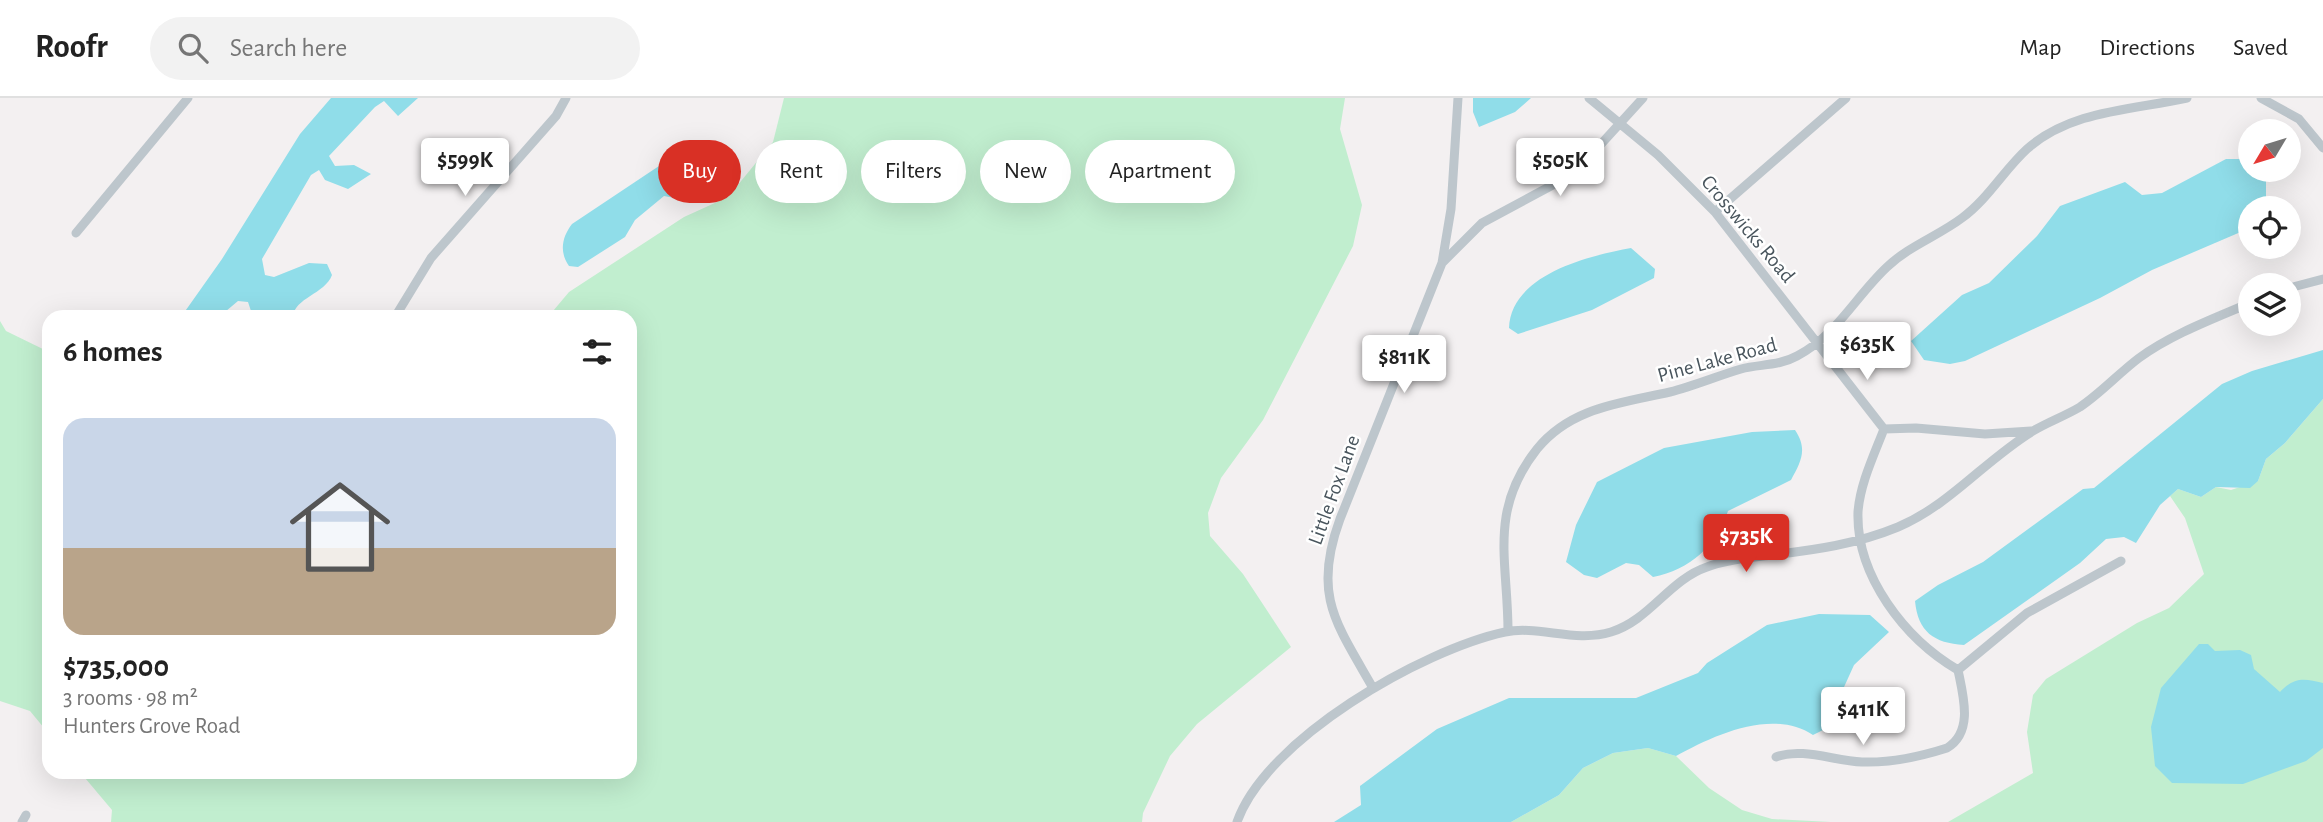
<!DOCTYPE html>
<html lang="en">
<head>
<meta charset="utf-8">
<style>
  body { margin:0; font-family:"Alegreya Sans",sans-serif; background:#f2f2f2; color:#222; height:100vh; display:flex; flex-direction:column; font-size:26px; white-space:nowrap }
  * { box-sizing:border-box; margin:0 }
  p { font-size:23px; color:#767676 }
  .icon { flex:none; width:38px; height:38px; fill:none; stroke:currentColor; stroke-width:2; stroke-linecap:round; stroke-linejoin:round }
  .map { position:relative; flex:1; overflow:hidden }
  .sheet { position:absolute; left:42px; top:212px; width:595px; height:469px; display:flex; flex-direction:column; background:#fff; border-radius:21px; box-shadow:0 7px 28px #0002 }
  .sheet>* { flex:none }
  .top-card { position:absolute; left:658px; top:42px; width:665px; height:63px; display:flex; gap:14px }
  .needle { width:46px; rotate:232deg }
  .controls { position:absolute; left:2238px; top:21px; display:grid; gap:14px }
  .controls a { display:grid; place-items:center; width:63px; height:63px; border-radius:50%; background:#fff; box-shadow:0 7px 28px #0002; font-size:35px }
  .price { position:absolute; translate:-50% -60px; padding:0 16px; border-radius:7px; background:#fff; color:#222; font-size:23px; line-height:46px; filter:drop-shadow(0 2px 4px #0008) }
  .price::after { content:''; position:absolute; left:50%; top:42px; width:21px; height:16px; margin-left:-10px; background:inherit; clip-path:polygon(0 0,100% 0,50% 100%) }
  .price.active { background:#d93025; color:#fff }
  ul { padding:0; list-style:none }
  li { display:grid; align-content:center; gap:14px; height:371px; padding:0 21px }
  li+li { border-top:2px solid #e0e0e0 }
  li span { display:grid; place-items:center; height:217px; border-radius:21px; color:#555 }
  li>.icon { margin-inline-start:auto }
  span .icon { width:126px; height:126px; fill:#fffc; stroke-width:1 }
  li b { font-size:30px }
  h2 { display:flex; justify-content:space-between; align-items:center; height:84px; padding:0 21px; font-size:30px }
  .chip { padding:0 24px; border-radius:32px; background:#fff; box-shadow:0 7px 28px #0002; font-size:24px; line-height:63px }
  .chip.active { background:#d93025; color:#fff }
  header { display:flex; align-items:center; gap:42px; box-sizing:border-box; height:98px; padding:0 35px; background:#fff; border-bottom:2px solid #e0e0e0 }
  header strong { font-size:33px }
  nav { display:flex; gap:38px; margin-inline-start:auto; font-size:24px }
  .search { width:490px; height:63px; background:#f2f2f2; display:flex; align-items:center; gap:18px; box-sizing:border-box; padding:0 24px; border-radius:38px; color:#767676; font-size:26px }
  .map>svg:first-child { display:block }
  .green { fill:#c1eecf }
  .water { fill:#90dde9 }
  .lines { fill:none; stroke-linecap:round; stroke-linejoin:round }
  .minor { stroke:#bdc6cc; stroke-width:9 }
  .labels { text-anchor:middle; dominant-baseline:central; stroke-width:5; stroke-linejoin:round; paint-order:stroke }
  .street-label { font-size:21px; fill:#49555d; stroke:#fff }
</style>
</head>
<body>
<header>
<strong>Roofr</strong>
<div class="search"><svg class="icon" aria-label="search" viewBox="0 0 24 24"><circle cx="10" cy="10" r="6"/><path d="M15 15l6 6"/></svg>Search here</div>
<nav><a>Map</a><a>Directions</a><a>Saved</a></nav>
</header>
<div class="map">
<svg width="2323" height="724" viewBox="0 0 2323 724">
  <rect width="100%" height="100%" fill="#f3f0f1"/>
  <path class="green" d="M784,0H1345L1340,31L1362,107L1353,148L1263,322L1221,380L1208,415L1210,438L1243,476L1291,549L1197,626L1170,658L1143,715L1142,724H111L112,712L80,674H630V219H548L569,194L684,119L728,99L773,44Z
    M0,223L6,233L49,254V636L30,613L0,603Z
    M2323,301V724H1948L2033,675L2027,634L2033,597L2046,581L2137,525L2169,510L2204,476L2185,420L2170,398L2178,391L2201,399L2216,389L2231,392L2258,383L2266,361L2285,345Z
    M1648,650L1676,658L1709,690L1742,712L1772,721L1831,724H1511L1559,697L1583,670L1613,655Z"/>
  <path class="water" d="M331,0H418L398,18L384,3L375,9L329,58L335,68L354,67L371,76L348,91L325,82L319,72L311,77L262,161L265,177L274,179L309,165L327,166L332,177C325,196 294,200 293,219H253L248,204L238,203L219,219H181L222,161L300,36Z
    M1473,0H1531L1515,14L1479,29L1473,14Z
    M671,60L727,74L716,85L685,102L664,98L635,122L625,139L578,169L569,168C559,154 562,139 572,126Z
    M2226,61H2250V72H2266V110H2250V130L2152,172L2100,200L1965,263L1950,266L1924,262L1911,243L1962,197L1989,185L2037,138L2060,108L2125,84L2142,97L2162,95Z
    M1631,150L1655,171L1654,180L1592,212L1518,236L1509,230C1511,177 1587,158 1631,150Z
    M2323,252V301L2285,345L2266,361L2258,383L2250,390L2216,389L2201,399L2178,391L2160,407L2136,445L2124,439L2106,441L2080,465L1964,547C1934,545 1918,534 1915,503L1938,487L1983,464L2083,391L2094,390L2222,286L2252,273Z
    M1795,332C1808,351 1801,364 1791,382L1728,413C1717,447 1690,472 1653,479L1639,467L1626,465L1597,480L1584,477L1566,464L1576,427L1597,384L1664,350L1752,334Z
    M1819,516L1870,517L1889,534L1854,567L1825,631L1813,637C1772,610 1714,637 1676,658L1648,650L1613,655L1583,670L1559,697L1511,724H1334L1361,707L1360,688L1437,631L1509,600H1636L1698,575L1707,565L1767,527Z
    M2199,546H2208L2215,553L2240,552L2251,557L2254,571L2280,594C2294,579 2304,580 2323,585V650L2306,663L2243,686L2172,685L2155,668L2151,629L2161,590Z"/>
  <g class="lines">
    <path class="minor" d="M1589,0L1658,57L1715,114L1884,331C1874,357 1860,386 1858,414C1856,478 1905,541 1958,572C1963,597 1974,634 1947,650C1919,659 1891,665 1862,664C1834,663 1802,649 1776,659
      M2261,0L2299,21L2323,50
      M1715,114L1846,0
      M76,135L188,0
      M1443,164L1482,125L1562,82L1582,67L1643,0
      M2289,190L2323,181
      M395,219L431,160L556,18L566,0
      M1884,331L1916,330L1985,336L2031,333
      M1508,533C1508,463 1488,413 1537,351C1571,309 1622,305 1670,294C1694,288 1717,278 1741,271C1760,266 1779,268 1797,258C1837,237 1855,199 1887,169C1909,148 1938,138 1962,120C1988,101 2004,72 2027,51C2071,12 2132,12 2187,0
      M1958,572L2027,515L2121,463
      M1373,590C1336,525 1312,497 1340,421L1442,165L1451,111L1458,0
      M22,724L26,717
      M1237,724C1266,641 1422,552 1505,534C1539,527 1575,545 1611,534C1650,522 1669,482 1707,469C1728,461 1750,460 1771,457C1815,452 1857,446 1898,429C1950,407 1985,362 2033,333C2048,324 2065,318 2080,309C2101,295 2119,275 2139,260C2172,236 2213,221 2250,205"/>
  </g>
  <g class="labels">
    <g class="street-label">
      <text transform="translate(1748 131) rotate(50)">Crosswicks Road</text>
      <text transform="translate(1717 262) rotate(-15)">Pine Lake Road</text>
      <text transform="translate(1334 392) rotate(-70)">Little Fox Lane</text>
    </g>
  </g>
</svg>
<div class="controls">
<a><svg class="needle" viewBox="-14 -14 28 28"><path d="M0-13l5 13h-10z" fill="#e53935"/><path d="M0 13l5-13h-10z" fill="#767676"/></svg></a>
<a><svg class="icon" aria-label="locate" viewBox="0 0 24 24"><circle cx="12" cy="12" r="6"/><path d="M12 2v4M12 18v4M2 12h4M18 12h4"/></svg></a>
<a><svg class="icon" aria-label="layers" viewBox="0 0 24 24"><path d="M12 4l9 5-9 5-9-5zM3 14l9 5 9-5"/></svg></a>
</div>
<b class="price" style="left:465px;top:100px">$599K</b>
<b class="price" style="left:1560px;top:100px">$505K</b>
<b class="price" style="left:1867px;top:284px">$635K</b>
<b class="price" style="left:1404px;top:297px">$811K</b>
<b class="price active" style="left:1746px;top:476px">$735K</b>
<b class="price" style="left:1863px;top:649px">$411K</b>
<div class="top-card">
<a class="chip active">Buy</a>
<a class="chip">Rent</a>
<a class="chip">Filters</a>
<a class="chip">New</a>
<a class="chip">Apartment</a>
</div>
<section class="sheet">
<h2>6 homes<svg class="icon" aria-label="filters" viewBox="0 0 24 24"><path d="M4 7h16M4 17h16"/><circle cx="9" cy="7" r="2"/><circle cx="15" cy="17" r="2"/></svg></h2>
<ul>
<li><span style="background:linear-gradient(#c9d6e8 60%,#b9a48a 0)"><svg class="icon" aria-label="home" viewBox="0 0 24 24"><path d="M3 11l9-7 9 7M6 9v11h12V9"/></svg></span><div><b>$735,000</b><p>3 rooms · 98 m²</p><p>Hunters Grove Road</p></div></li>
</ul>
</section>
</div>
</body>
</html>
